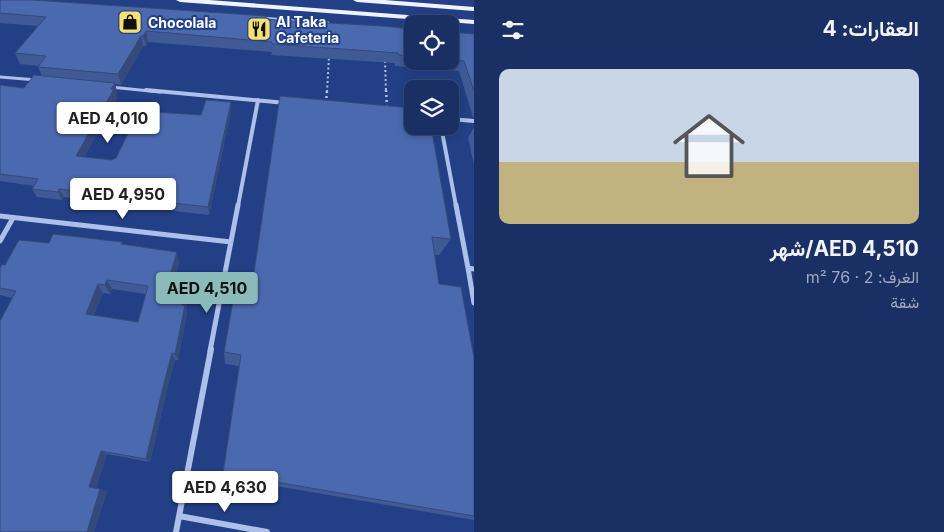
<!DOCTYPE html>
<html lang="ar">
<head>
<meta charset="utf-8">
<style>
  body { margin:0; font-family:Inter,Vazirmatn,sans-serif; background:#273c6d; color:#f1f3f6; direction:rtl; height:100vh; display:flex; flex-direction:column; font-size:19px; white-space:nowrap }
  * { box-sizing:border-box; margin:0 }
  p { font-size:16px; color:#9fa9bf }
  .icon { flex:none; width:28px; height:28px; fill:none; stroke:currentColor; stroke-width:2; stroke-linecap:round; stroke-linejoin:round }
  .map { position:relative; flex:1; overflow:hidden; direction:ltr }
  .panel { display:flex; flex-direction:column; background:#1a3064; width:470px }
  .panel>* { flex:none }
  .buttons { position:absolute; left:404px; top:15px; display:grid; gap:10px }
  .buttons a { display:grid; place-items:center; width:55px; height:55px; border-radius:10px; background:#1a3064; box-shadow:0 2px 8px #0003,0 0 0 1px #384b78; font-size:25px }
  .price { position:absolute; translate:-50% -42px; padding:0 11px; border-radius:5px; background:#fff; color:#222; font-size:16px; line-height:32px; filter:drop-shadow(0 1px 2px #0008) }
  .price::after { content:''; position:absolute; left:50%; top:30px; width:15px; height:11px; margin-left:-8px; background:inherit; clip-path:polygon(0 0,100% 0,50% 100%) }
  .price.on { background:#8bbbb9; color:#111 }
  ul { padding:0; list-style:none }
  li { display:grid; align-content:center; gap:10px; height:265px; padding:0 25px }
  li span { display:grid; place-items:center; height:155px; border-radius:10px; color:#555 }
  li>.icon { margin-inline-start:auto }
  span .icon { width:90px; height:90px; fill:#fffc; stroke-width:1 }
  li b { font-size:21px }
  h2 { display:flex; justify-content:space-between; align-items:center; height:60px; padding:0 25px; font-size:21px }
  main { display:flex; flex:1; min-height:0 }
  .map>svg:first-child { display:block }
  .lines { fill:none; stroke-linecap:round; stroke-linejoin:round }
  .path-far1 { stroke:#adc0e9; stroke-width:2; stroke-dasharray:2 2.5; stroke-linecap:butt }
  .path { stroke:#adc0e9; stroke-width:2.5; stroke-dasharray:2 3; stroke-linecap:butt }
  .street-far3 { stroke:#adc0e9; stroke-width:3 }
  .street-far2 { stroke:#adc0e9; stroke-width:4 }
  .street-far1 { stroke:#adc0e9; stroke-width:5 }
  .street { stroke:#adc0e9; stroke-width:6 }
  .primary { fill:#f0f3fe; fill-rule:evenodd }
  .wall { fill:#405a96; fill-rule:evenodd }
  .shaded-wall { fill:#344a7a }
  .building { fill:#4b69ae; stroke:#344a7a; fill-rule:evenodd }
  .labels { text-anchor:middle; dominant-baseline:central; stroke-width:4; stroke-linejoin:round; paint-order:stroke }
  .far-poi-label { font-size:14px; font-weight:bold; fill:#fff; stroke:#234086; text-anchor:start }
</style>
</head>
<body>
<main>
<section class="panel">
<h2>العقارات: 4<svg class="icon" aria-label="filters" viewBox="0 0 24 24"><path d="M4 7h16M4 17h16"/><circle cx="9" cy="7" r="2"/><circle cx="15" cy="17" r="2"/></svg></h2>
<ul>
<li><span style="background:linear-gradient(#c9d6e8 60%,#c2b280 0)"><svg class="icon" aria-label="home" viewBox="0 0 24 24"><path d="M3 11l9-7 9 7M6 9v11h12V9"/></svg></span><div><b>AED 4,510/شهر</b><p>الغرف: 2 · 76 m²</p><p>شقة</p></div></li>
</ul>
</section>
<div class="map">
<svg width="474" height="532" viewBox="0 0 474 532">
  <rect width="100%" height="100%" fill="#234086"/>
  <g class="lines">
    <path class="path-far1" d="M385,61L386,92
      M327,92L329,57"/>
    <path class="path" d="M386,90L387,109
      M326,103L327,90"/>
    <path class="street-far3" d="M261,18L328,23
      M0,77L37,80
      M110,87L160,92"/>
    <path class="street-far2" d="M146,90L286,103
      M450,119L474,121
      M441,126L456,206
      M238,206L258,100"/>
    <path class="street-far1" d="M456,205L468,268L474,269
      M0,216L231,242
      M0,241L13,218
      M468,268L474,303
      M210,351L238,205"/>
    <path class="street" d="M179,516L267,532
      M176,532L211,349"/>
    <path class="primary" d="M176,0H209L474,20V24L180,2Z
      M353,0H385L474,7V11L357,2Z"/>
  </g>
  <path class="wall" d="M0,0L276,20L412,29V61H450V32L474,34V118L473,117L459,71L395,66V63L271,55L272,52L148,42L146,46H143L121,85L115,84L117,92L116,95L117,98L84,157L112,160L201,115L231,111L209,215L123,205L122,201L92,198L91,200L64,197L62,200L37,197L32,189L34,186L0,181V85L24,88L42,76L38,67L39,66L20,64L15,53L38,26L0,23Z
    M280,96L451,239L439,255H434L439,284L474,358V520L224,477L223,473L239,366L225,364L224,352L252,286Z
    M474,127V165L468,138Z
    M122,242L123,245L179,262L176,273L192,284L186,308L187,313L178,360H175L167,389L150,462L107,454L96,488L107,491L94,532L13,298L0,295V268L49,243ZM112,289L146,294L138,322L94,315L103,293L110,294Z"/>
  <path class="shaded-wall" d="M146,31L148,42L146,46L143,36Z
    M141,36L143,46L121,85L118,74Z
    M115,83L117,92L116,95L117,98L80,165L76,156Z
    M231,102V111L209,215L208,207Z
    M59,189L64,197L62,200L58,192Z
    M89,189L92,198L91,200L88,192Z
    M177,252L179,262L173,281L171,272Z
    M191,275L192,284L186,308L187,313L178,360L175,354L182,305Z
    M107,280L112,289L110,294L105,285Z
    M98,284L103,293L91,322L86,314Z
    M172,353L175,360L167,389L150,462L146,459L164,383Z
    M101,451L107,454L96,489L89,487Z
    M100,489L107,491L94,532H87Z"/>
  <path class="building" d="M0,0H33L266,16V19L276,20L382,26L412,29V56L399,55L398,53L272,44V42L146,31L143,36H141L118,74L38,67L46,56L15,53L46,17L0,13Z
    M450,32L474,34V91L464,61L450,60Z
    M34,75L115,83L111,89H114L76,156L112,160L116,158L139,111L201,115L206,100L231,102L208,207L120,197L122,193L89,189L88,192L59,189L58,192L32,189L38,179L0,174V85L24,88Z
    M280,96L412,108V126H431L451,239L432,237L439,284L461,287L474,358V516L223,473L241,355L224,352L236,284L252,286Z
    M53,234L122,242L121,244L177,252L171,272L191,275L182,305H185L175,354L172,353L164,383L146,459L101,451L89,487L100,489L87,532H0V321L16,291L0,288V268L2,264L5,265L19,240L49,243ZM107,280L148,286L138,322L86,314L98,284L105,285Z"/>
  <defs>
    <g id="shop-square" transform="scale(1.25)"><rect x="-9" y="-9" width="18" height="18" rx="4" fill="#f4e170" stroke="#234086"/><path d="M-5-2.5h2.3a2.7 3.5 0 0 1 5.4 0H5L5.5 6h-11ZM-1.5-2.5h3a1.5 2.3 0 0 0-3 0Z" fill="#111"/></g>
    <g id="restaurant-square" transform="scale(1.25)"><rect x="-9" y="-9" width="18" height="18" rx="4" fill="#f4e170" stroke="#234086"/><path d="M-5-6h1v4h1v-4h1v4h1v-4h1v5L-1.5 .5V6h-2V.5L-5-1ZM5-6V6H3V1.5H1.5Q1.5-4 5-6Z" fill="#111"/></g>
  </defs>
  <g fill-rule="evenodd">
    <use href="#shop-square" x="130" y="22"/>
    <use href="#restaurant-square" x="259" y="29"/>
  </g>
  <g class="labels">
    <g class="far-poi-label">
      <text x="276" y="21">Al Taka<tspan x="276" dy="16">Cafeteria</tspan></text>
      <text x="148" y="22">Chocolala</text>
    </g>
  </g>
</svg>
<div class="buttons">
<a><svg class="icon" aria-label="locate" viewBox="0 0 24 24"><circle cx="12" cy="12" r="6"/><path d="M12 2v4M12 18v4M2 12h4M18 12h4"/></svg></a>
<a><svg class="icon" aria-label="layers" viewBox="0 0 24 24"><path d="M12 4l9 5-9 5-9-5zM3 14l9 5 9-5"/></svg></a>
</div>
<b class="price" style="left:108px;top:144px">AED 4,010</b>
<b class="price" style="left:123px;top:220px">AED 4,950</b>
<b class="price on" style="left:207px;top:314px">AED 4,510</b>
<b class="price" style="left:225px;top:513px">AED 4,630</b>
</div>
</main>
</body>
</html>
